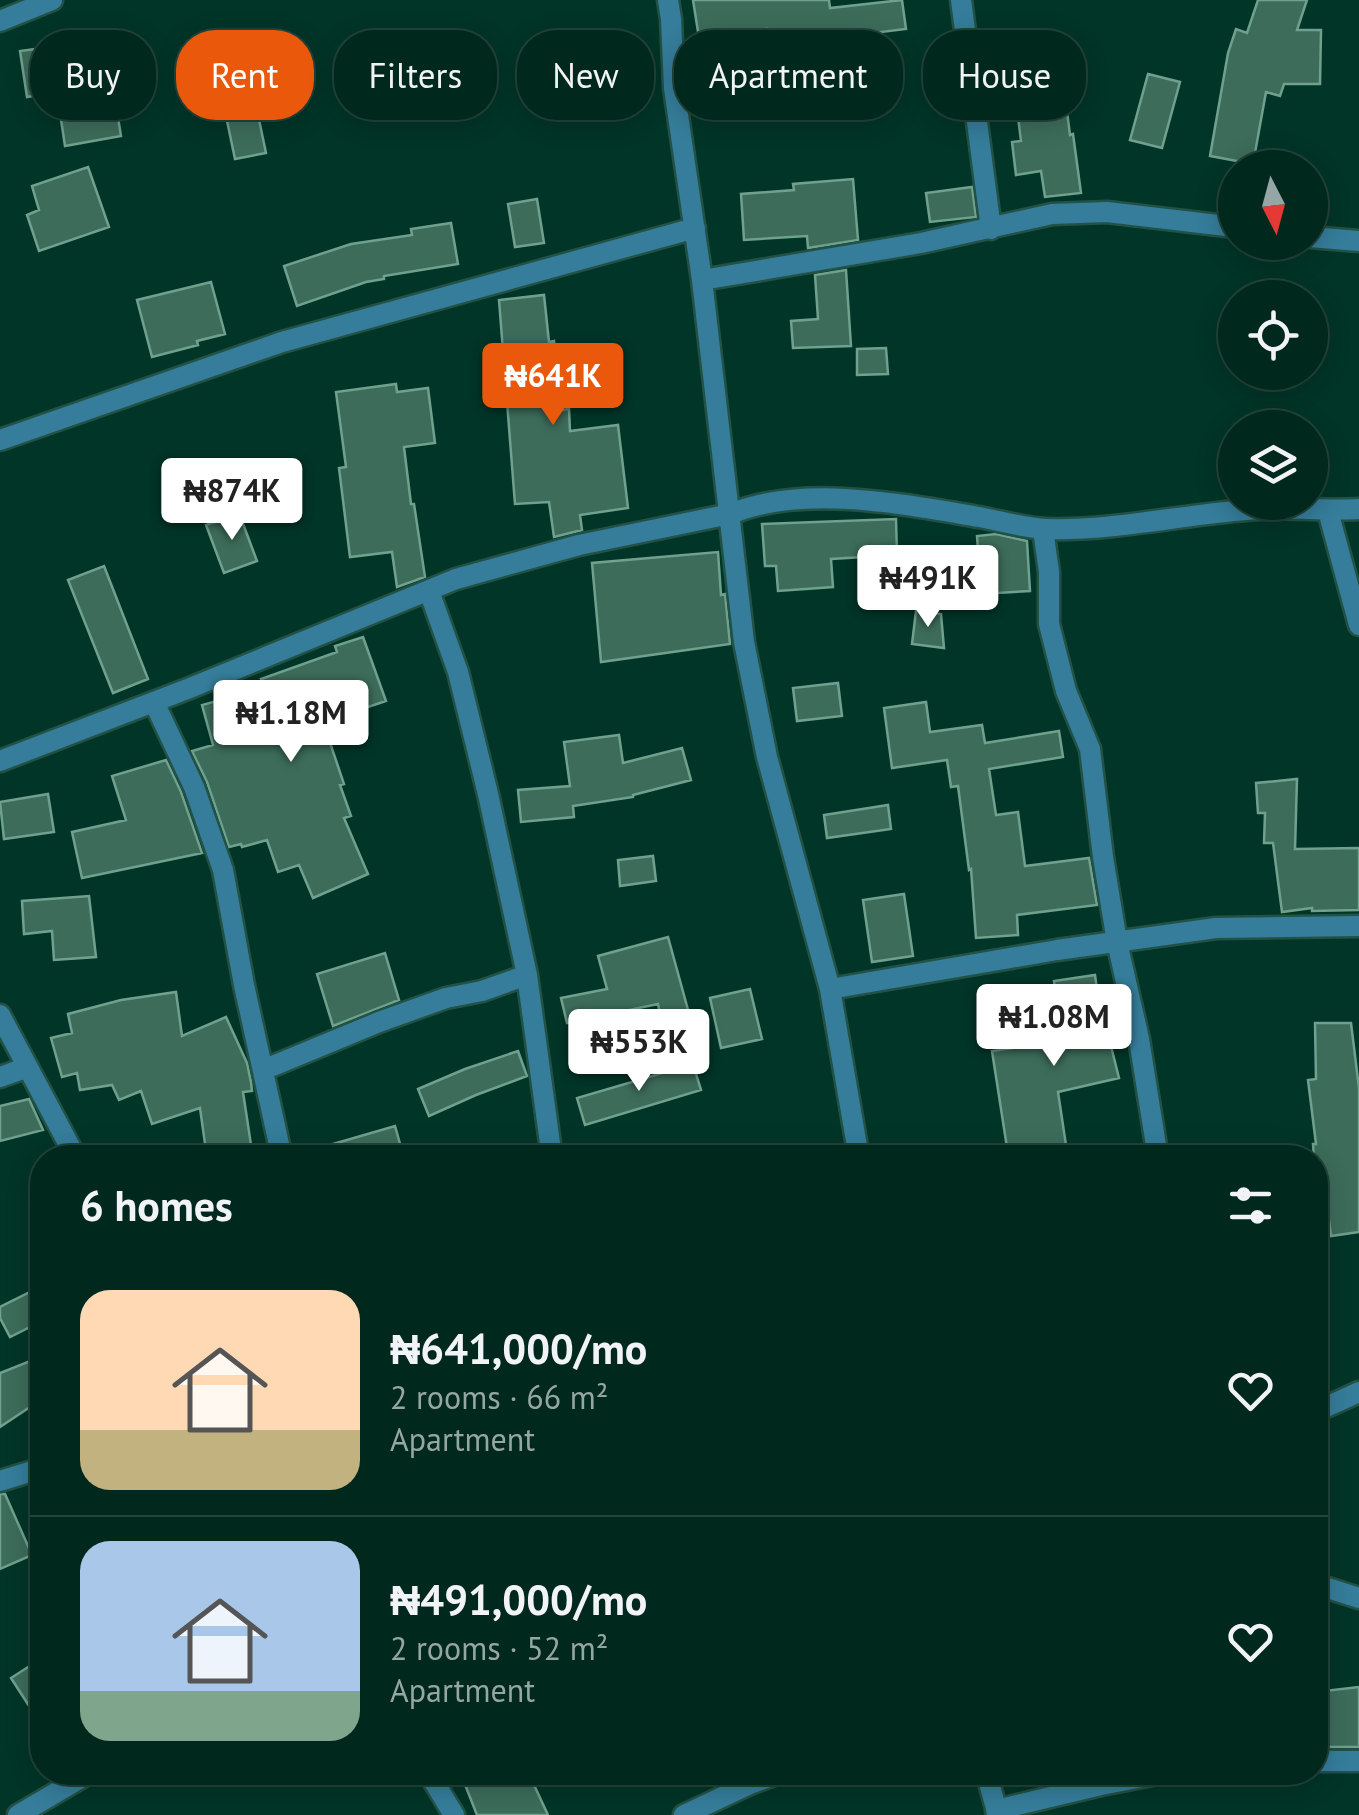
<!DOCTYPE html>
<html lang="en">
<head>
<meta charset="utf-8">
<style>
  body { margin:0; font-family:"PT Sans",sans-serif; background:#0e342a; color:#f1f3f6; height:100vh; display:flex; flex-direction:column; font-size:38px; white-space:nowrap }
  * { box-sizing:border-box; margin:0 }
  p { font-size:32px; color:#95a6a4 }
  .icon { flex:none; width:55px; height:55px; fill:none; stroke:currentColor; stroke-width:2; stroke-linecap:round; stroke-linejoin:round }
  .map { position:relative; flex:1; overflow:hidden }
  .sheet { position:absolute; left:30px; top:1145px; width:1298px; height:640px; display:flex; flex-direction:column; background:#00281d; border-radius:40px; box-shadow:0 5px 25px #0003,0 0 0 2px #22443b }
  .sheet>* { flex:none }
  .banner { position:absolute; left:30px; top:30px; width:1300px; height:90px; display:flex; gap:20px }
  .needle { width:65px; rotate:174deg }
  .tools { position:absolute; left:1218px; top:150px; display:grid; gap:20px }
  .tools a { display:grid; place-items:center; width:110px; height:110px; border-radius:50%; background:#00281d; box-shadow:0 5px 25px #0003,0 0 0 2px #22443b; font-size:50px }
  .price { position:absolute; translate:-50% -85px; padding:0 22px; border-radius:10px; background:#fff; color:#222; font-size:32px; line-height:65px; filter:drop-shadow(0 2px 5px #0008) }
  .price::after { content:''; position:absolute; left:50%; top:60px; width:30px; height:22px; margin-left:-15px; background:inherit; clip-path:polygon(0 0,100% 0,50% 100%) }
  .price.active { background:#ea580c; color:#fff }
  ul { padding:0; list-style:none }
  li { display:flex; align-items:center; gap:30px; height:250px; padding:0 50px }
  li+li { border-top:2px solid #22443b }
  li span { display:grid; place-items:center; flex:none; width:280px; height:200px; border-radius:30px; color:#555 }
  li>.icon { margin-inline-start:auto }
  span .icon { width:120px; height:120px; fill:#fffc; stroke-width:1 }
  li b { font-size:42px }
  h2 { display:flex; justify-content:space-between; align-items:center; height:120px; padding:0 50px; font-size:42px }
  .chip { padding:0 35px; border-radius:40px; background:#00281d; box-shadow:0 5px 25px #0003,0 0 0 2px #22443b; font-size:35px; line-height:90px }
  .chip.active { background:#ea580c; color:#fff }
  .map>svg:first-child { display:block }
  .building { fill:#3d6c5b; stroke:#70a18e; stroke-width:2.5 }
  .lines { fill:none; stroke-linecap:round; stroke-linejoin:round }
  .street-casing { stroke:#225245; stroke-width:25 }
  .street { stroke:#357d9b; stroke-width:20 }
</style>
</head>
<body>
<div class="map">
<svg width="1359" height="1815" viewBox="0 0 1359 1815">
  <rect width="100%" height="100%" fill="#003527"/>
  <path class="building" d="M693,0H829L830,8L902,0L906,29L824,39L826,79L771,83L767,29L699,38Z
    M1258,0H1307L1297,30H1321L1320,84H1284L1280,96L1266,92L1253,164L1210,156L1228,53L1236,29L1247,33Z
    M43,48L50,93L27,97L20,51Z
    M1062,72L1070,135L1073,134L1081,193L1045,197L1041,171L1016,175L1012,142L1021,141L1013,77Z
    M1148,74L1180,82L1162,148L1130,140Z
    M113,86L121,136L65,146L57,93Z
    M257,110L266,153L235,159L226,116Z
    M88,167L109,227L39,251L27,215L39,210L32,186Z
    M853,179L858,240L808,248L807,236L744,240L741,194L794,190L793,184Z
    M972,187L976,217L930,222L926,193Z
    M537,199L544,243L515,247L508,204Z
    M451,223L458,264L384,276V279L366,282L297,306L284,266L351,244L412,235L411,229Z
    M846,270L851,346L793,348L791,321L818,319L815,275Z
    M211,282L225,334L197,341L198,345L152,357L137,300Z
    M544,295L549,342L554,341L562,410L569,409L570,431L618,425L628,508L580,515L582,530L554,537L549,502L515,504L499,300Z
    M886,348L888,374L857,375V349Z
    M396,384L397,392L428,388L435,443L404,447L411,504H414L425,577L397,587L392,552L350,557L339,468L346,467L336,392Z
    M239,513L257,561L224,573L206,525Z
    M896,519L897,555L831,559L833,587L778,591L776,566H765L762,524Z
    M996,534L1027,541L1030,591L981,594L977,536Z
    M718,552L721,595L725,594L730,644L601,662L592,563Z
    M104,566L148,679L113,693L68,580Z
    M916,611L941,614L944,648L912,644Z
    M363,637L386,701L323,722L344,784L340,785L351,816L344,818L368,874L313,898L299,865L278,872L267,840L242,847L241,844L229,847L207,782L192,751L213,745L202,705L242,694L240,690L262,682L261,679L337,652L335,646Z
    M838,683L842,716L797,721L793,688Z
    M926,702L930,732L982,725L985,743L1059,731L1063,757L989,769L996,815L1018,812L1025,866L1089,858L1097,905L1017,915L1018,935L976,938L971,869L969,870L958,786L951,787L947,760L892,768L884,708Z
    M619,735L623,763L682,748L691,780L633,795V797L573,806L574,817L521,822L518,790L570,786L564,742Z
    M166,760L181,792L202,853L82,878L72,832L126,820L112,776Z
    M1297,779L1295,849L1359,848V910L1312,911V908L1282,912L1273,843H1264L1265,813H1258L1256,783Z
    M48,794L54,832L4,839L0,802Z
    M888,805L891,829L827,838L824,815Z
    M653,856L656,881L620,886L618,860Z
    M904,894L913,956L872,962L863,900Z
    M89,896L96,957L54,960L52,931L24,934L22,901Z
    M668,937L690,1017L662,1024L658,1004L567,1023L561,998L607,989L598,956Z
    M385,953L399,1000L333,1026L317,974Z
    M1095,975L1101,1019L1104,1018L1119,1078L1058,1092L1066,1145L1008,1154L992,1051L1056,1042L1054,1029L1060,1028L1054,981Z
    M750,989L762,1039L721,1048L710,998Z
    M176,992L182,1036L226,1017L247,1063L251,1082L252,1091L243,1092L253,1158H207L200,1108L152,1124L141,1091L119,1100L112,1085L80,1090L77,1073L62,1077L51,1038L72,1033L68,1014L121,1000Z
    M1315,1023H1351L1359,1088V1232L1331,1236L1323,1173H1315L1313,1144H1316L1308,1080L1316,1079Z
    M518,1051L527,1076L476,1095L429,1116L418,1089L465,1069Z
    M693,1064L701,1090L585,1125L577,1098Z
    M29,1099L43,1130L0,1141V1106Z
    M395,1126L404,1158H310L309,1151Z
    M30,1292L42,1321L10,1337L0,1318V1307Z
    M30,1361L42,1388V1399L0,1427V1373Z
    M0,1494H5L32,1555L0,1569Z
    M42,1658V1726L11,1678Z
    M1359,1687V1747H1320L1315,1692Z
    M460,1772H528L548,1815H477Z"/>
  <g class="lines">
    <g class="street-casing">
      <path id="street" d="M668,0L671,19L674,88L702,280L744,642L767,757L830,989L859,1158
        M961,0L991,229
        M0,21L52,0
        M1310,237L1359,241
        M702,280L921,243L1052,214L1107,212L1235,227
        M0,440L282,342L695,228
        M1328,511L1359,625
        M1043,529L1049,572V624L1066,691L1090,749L1103,857L1117,942L1139,1039L1158,1158
        M429,591L458,672L488,794L527,975L552,1158
        M154,702L194,787L223,870L244,985L282,1158
        M0,761L190,688L456,579L579,545L730,514C803,484 902,504 979,517C1001,521 1024,528 1046,529C1118,531 1188,513 1260,509C1293,507 1326,511 1359,509
        M830,989L1057,950L1216,928L1359,926
        M0,1015L76,1158
        M263,1070L379,1022L446,998L482,991L527,975
        M0,1077L28,1067
        M1315,1412L1359,1392
        M0,1481L42,1468
        M1315,1584L1359,1598
        M1315,1761H1359
        M428,1772L454,1815
        M986,1772L998,1815
        M996,1810L1101,1785L1168,1772
        M18,1815L91,1772
        M684,1815L750,1784L782,1772"/>
    </g>
    <use href="#street" class="street"/>
  </g>
</svg>
<div class="tools">
<a><svg class="needle" viewBox="-14 -14 28 28"><path d="M0-13l5 13h-10z" fill="#e53935"/><path d="M0 13l5-13h-10z" fill="#95a6a4"/></svg></a>
<a><svg class="icon" aria-label="locate" viewBox="0 0 24 24"><circle cx="12" cy="12" r="6"/><path d="M12 2v4M12 18v4M2 12h4M18 12h4"/></svg></a>
<a><svg class="icon" aria-label="layers" viewBox="0 0 24 24"><path d="M12 4l9 5-9 5-9-5zM3 14l9 5 9-5"/></svg></a>
</div>
<b class="price active" style="left:553px;top:428px">₦641K</b>
<b class="price" style="left:232px;top:543px">₦874K</b>
<b class="price" style="left:928px;top:630px">₦491K</b>
<b class="price" style="left:291px;top:765px">₦1.18M</b>
<b class="price" style="left:1054px;top:1069px">₦1.08M</b>
<b class="price" style="left:639px;top:1094px">₦553K</b>
<div class="banner">
<a class="chip">Buy</a>
<a class="chip active">Rent</a>
<a class="chip">Filters</a>
<a class="chip">New</a>
<a class="chip">Apartment</a>
<a class="chip">House</a>
</div>
<section class="sheet">
<h2>6 homes<svg class="icon" aria-label="filters" viewBox="0 0 24 24"><path d="M4 7h16M4 17h16"/><circle cx="9" cy="7" r="2"/><circle cx="15" cy="17" r="2"/></svg></h2>
<ul>
<li><span style="background:linear-gradient(#ffd9b3 70%,#c2b280 0)"><svg class="icon" aria-label="home" viewBox="0 0 24 24"><path d="M3 11l9-7 9 7M6 9v11h12V9"/></svg></span><div><b>₦641,000/mo</b><p>2 rooms · 66 m²</p><p>Apartment</p></div><svg class="icon" aria-label="heart" viewBox="0 0 24 24"><path d="M12 20l-8-8c-3-5 5-10 8-4 3-6 11-1 8 4z"/></svg></li>
<li><span style="background:linear-gradient(#a9c7e8 75%,#7fa58c 0)"><svg class="icon" aria-label="home" viewBox="0 0 24 24"><path d="M3 11l9-7 9 7M6 9v11h12V9"/></svg></span><div><b>₦491,000/mo</b><p>2 rooms · 52 m²</p><p>Apartment</p></div><svg class="icon" aria-label="heart" viewBox="0 0 24 24"><path d="M12 20l-8-8c-3-5 5-10 8-4 3-6 11-1 8 4z"/></svg></li>
</ul>
</section>
</div>
</body>
</html>
